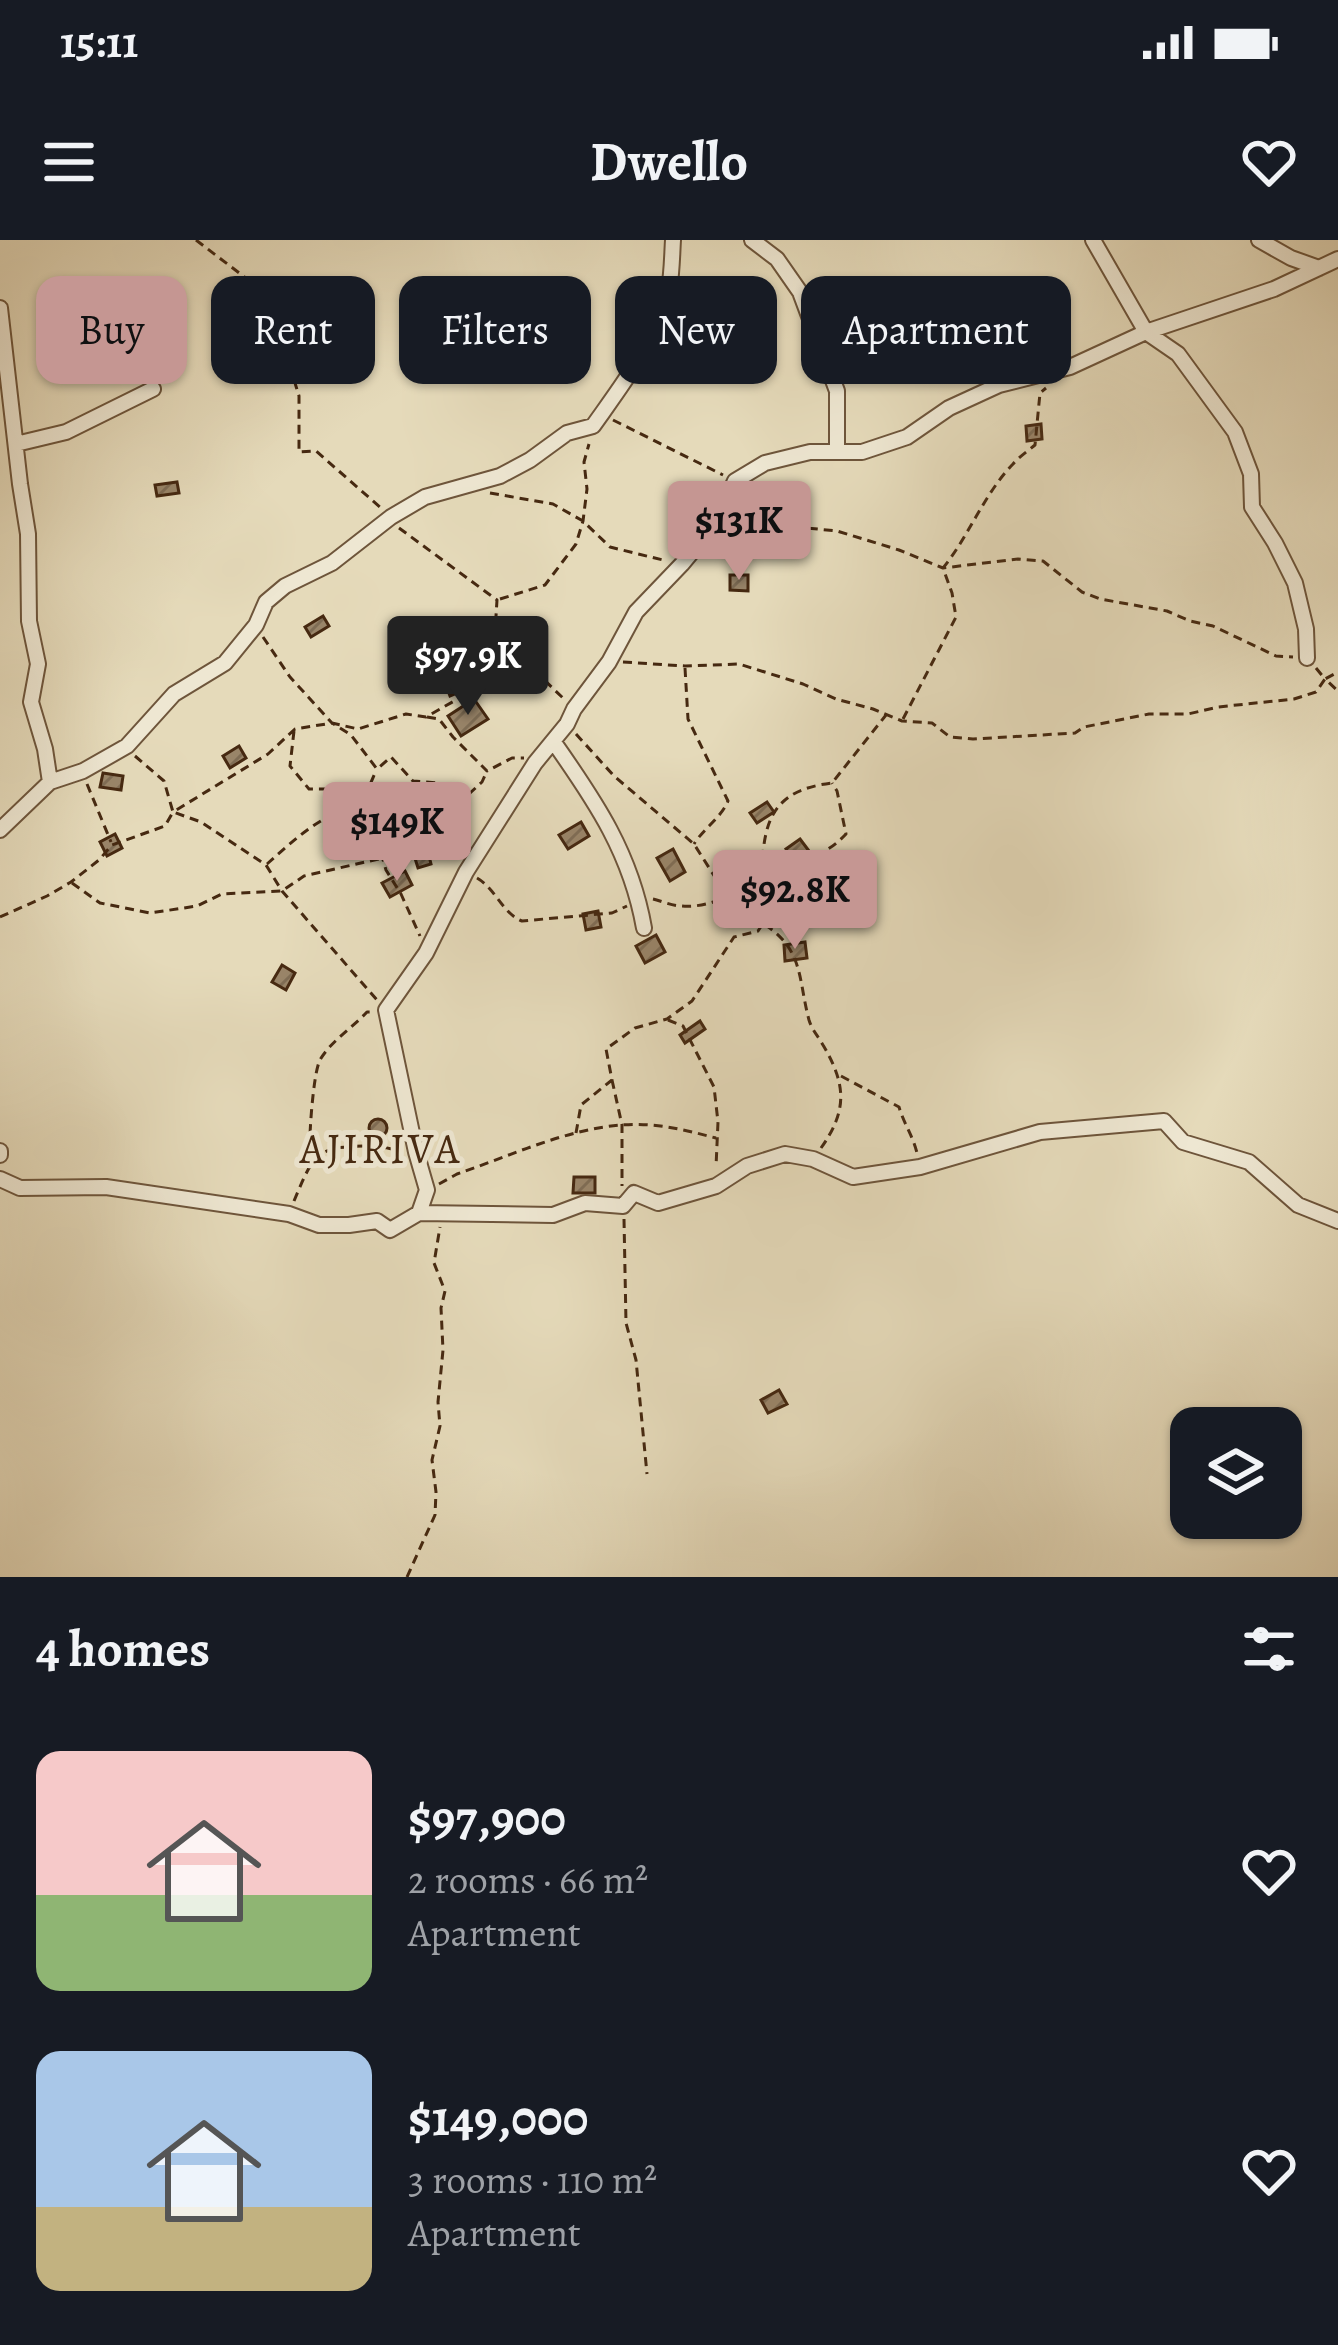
<!DOCTYPE html>
<html lang="en">
<head>
<meta charset="utf-8">
<style>
  body { margin:0; font-family:Alegreya,serif; background:#20242c; color:#f1f3f6; height:100vh; display:flex; flex-direction:column; font-size:45px; white-space:nowrap }
  * { box-sizing:border-box; margin:0 }
  p { font-size:39px; color:#9ea1a6 }
  .icon { flex:none; width:66px; height:66px; fill:none; stroke:currentColor; stroke-width:2; stroke-linecap:round; stroke-linejoin:round }
  .map { position:relative; height:1337px; overflow:hidden }
  .details { display:flex; flex-direction:column; background:#171b24; flex:1 }
  .details>* { flex:none }
  .top-card { position:absolute; left:36px; top:36px; width:1266px; height:108px; display:flex; gap:24px }
  .tools { position:absolute; left:1170px; top:1167px; display:grid; gap:24px }
  .tools a { display:grid; place-items:center; width:132px; height:132px; border-radius:24px; background:#171b24; box-shadow:0 3px 9px #0004; font-size:60px }
  .price { position:absolute; translate:-50% -102px; padding:0 27px; border-radius:12px; background:#c59692; color:#111; font-size:39px; line-height:78px; filter:drop-shadow(0 3px 6px #0008) }
  .price::after { content:''; position:absolute; left:50%; top:72px; width:36px; height:27px; margin-left:-18px; background:inherit; clip-path:polygon(0 0,100% 0,50% 100%) }
  .price.current { background:#222; color:#fff }
  ul { padding:0; list-style:none }
  li { display:flex; align-items:center; gap:36px; height:300px; padding:0 36px }
  li span { display:grid; place-items:center; flex:none; width:336px; height:240px; border-radius:24px; color:#555 }
  li>.icon { margin-inline-start:auto }
  span .icon { width:144px; height:144px; fill:#fffc; stroke-width:1 }
  li b { font-size:51px }
  h2 { display:flex; justify-content:space-between; align-items:center; height:144px; padding:0 36px; font-size:51px }
  .chip { padding:0 42px; border-radius:24px; background:#171b24; box-shadow:0 3px 9px #0004; font-size:42px; line-height:108px }
  .chip.current { background:#c59692; color:#111 }
  .status { display:flex; justify-content:space-between; align-items:center; height:84px; padding:0 60px; background:#171b24; direction:ltr }
  .status svg { height:33px; fill:currentColor }
  header { display:flex; justify-content:space-between; align-items:center; height:156px; padding:0 36px; background:#171b24; font-size:54px; font-weight:600 }
  .map>svg:first-child { display:block }
  .building { fill:url(#building-hatch); stroke:#462911; stroke-width:3 }
  .lines { fill:none; stroke-linecap:round; stroke-linejoin:round }
  .street-casing { stroke:#6e553b; stroke-width:18 }
  .path { stroke:#462911; stroke-width:3; stroke-dasharray:9 6; stroke-linecap:butt }
  .street { stroke:#eee7d2; stroke-width:14 }
  .labels { text-anchor:middle; dominant-baseline:central; stroke-width:10; stroke-linejoin:round; paint-order:stroke }
  .quarter-label { font-size:42px; letter-spacing:3px; fill:#462911; stroke:#eee7d2 }
</style>
</head>
<body>
<div class="status"><b>15:11</b><svg viewBox="0 0 49 12"><path d="M0 12V9h3v3zM5 12V6h3v6zM10 12V3h3v9zM15 12V0h3v12zM26 1h20v11H26zM47 4h2v5h-2z"/></svg></div>
<header><svg class="icon" aria-label="menu" viewBox="0 0 24 24"><path d="M4 6h16M4 12h16M4 18h16"/></svg>Dwello<svg class="icon" aria-label="heart" viewBox="0 0 24 24"><path d="M12 20l-8-8c-3-5 5-10 8-4 3-6 11-1 8 4z"/></svg></header>
<div class="map">
<svg width="1338" height="1337" viewBox="0 0 1338 1337">
  <defs>
    <pattern id="building-hatch" width="6" height="6" patternUnits="userSpaceOnUse" patternTransform="scale(3)"><rect width="6" height="6" fill="#998569"/><path d="M-1 1l2-2M0 6l6-6M5 7l2-2" fill="none" stroke="#7f6d55"/></pattern>
  </defs>
  <rect width="100%" height="100%" fill="#e5daba"/>
  <filter id="stains"><feTurbulence type="fractalNoise" baseFrequency=".00167" numOctaves="4"/><feColorMatrix values="0 0 0 0 .2 0 0 0 0 .09 0 0 0 0 .02 0 0 0 .5 -.17"/></filter>
  <radialGradient id="worn" r=".72"><stop offset=".6" stop-color="#630" stop-opacity="0"/><stop offset="1" stop-color="#630" stop-opacity=".3"/></radialGradient>
  <path class="building" d="M1041,184L1042,199L1027,201L1026,186Z
    M177,242L179,253L157,256L155,245Z
    M730,335H748V351L730,350Z
    M323,376L329,386L311,397L305,387Z
    M465,437L469,448L450,456L446,445Z
    M474,459L488,479L461,496L448,476Z
    M239,506L246,518L230,528L223,516Z
    M103,533L123,536L121,550L100,547Z
    M767,562L774,572L757,583L750,573Z
    M581,582L589,596L568,609L559,595Z
    M115,594L122,608L107,616L100,602Z
    M800,599L809,611L794,621L786,609Z
    M427,608L431,624L418,628L413,612Z
    M673,609L685,632L670,641L657,618Z
    M405,631L412,645L390,657L382,643Z
    M598,671L601,687L586,690L583,674Z
    M656,695L665,712L645,723L636,706Z
    M805,702L807,718L785,721L784,705Z
    M282,725L295,733L286,750L272,742Z
    M700,781L705,789L685,803L680,795Z
    M369 888a9 9 0 1 1 18 0a9 9 0 1 1-18 0Z
    M574,937H595V953H573Z
    M779,1150L787,1164L768,1173L761,1160Z"/>
  <g class="lines">
    <g class="street-casing">
      <path id="street" d="M752,0L777,19L800,52L837,151V212
        M1093,0L1146,92L1178,114L1235,192L1251,234L1252,267L1275,303L1295,343L1306,389L1307,418
        M1259,0L1291,18L1319,28
        M0,68L20,244L28,294L29,381L38,424L31,462L45,509L50,542
        M16,204L66,192L153,149
        M553,501C596,562 631,614 644,688
        M0,590L50,542L83,531L127,506L174,454L225,423L256,385L266,362L285,346L332,323L391,277L425,257L500,236L530,220L567,193L593,186C622,145 658,99 669,49C672,33 672,16 673,0
        M0,911V915
        M0,939L20,948L106,947L289,974L319,985H349L377,981L390,990L419,973L553,975L585,963L623,966L634,953L658,963L716,946L747,926L785,914L813,919L853,937L920,927L1040,892L1164,881L1183,902L1249,922L1298,965L1338,981
        M419,973L427,950L416,912L386,770L426,713L466,632L535,523L567,484L574,469L609,422L636,372L682,324L716,283L735,241L765,223L810,212H862L907,197L949,168L999,145L1070,127L1146,92L1274,49L1338,19"/>
    </g>
    <path class="path" d="M196,0L268,55L299,156V212L316,211L381,268
      M613,180L723,235
      M490,253L553,264L583,281L610,307L667,321
      M735,278L753,277L797,287L837,291L899,310L943,328L1018,319L1043,321L1082,352L1100,359L1167,371L1190,381L1213,386L1276,416L1293,417
      M399,288L497,360L494,408L498,426L521,425L538,434L564,459
      M500,359L545,345L576,304L583,281L587,249L584,222L589,204
      M263,397L290,437L332,483L351,495L377,529L391,517L413,541L437,543L452,551L469,554L482,542L487,531
      M623,422L685,426L739,424L803,444L836,459L873,469L902,481L932,483L950,497L973,499L1075,493L1084,487L1149,474H1188L1218,467L1294,459L1316,452L1325,439L1338,451
      M685,428L688,479L728,561C721,578 704,588 694,604
      M1316,428L1325,439L1338,432
      M427,477L439,479L453,497L487,531L512,518H524
      M903,479L956,377L952,353L943,328C969,296 984,254 1013,224C1019,217 1028,211 1035,205L1040,153L1046,148
      M294,491L290,526L309,549H333L346,545L356,567L374,589L386,630L401,654L420,696
      M576,494L614,536L694,604L720,645L730,654
      M135,516L164,541L173,572L268,514L295,489L332,483L358,489L406,474L426,477L477,448L497,427
      M87,544L111,602
      M267,624C293,601 322,573 356,567L366,554L375,533
      M762,634C763,580 773,550 832,543L886,475
      M477,638C496,649 502,673 522,681L612,673L627,666
      M72,643L100,663L150,673L197,666L222,654L282,651L304,636L383,618
      M755,644L768,668L764,684C804,710 798,739 809,780C812,790 818,796 823,805C846,844 848,870 821,908
      M653,659C662,661 671,666 682,666C721,669 759,640 785,613C810,622 829,612 846,594L837,551L832,543
      M0,677L47,656L71,642L99,620L112,605L165,586L173,572L201,582L266,625L282,651L377,760
      M668,780L683,786L714,847L718,882L716,927
      M841,836L899,867C904,884 913,896 917,913
      M612,840L622,885V946
      M576,893L581,865L612,840L606,809L635,788L667,779L692,761L734,697L758,691L762,685
      M310,923C308,905 313,833 320,820C330,802 353,787 367,772H372
      M439,944L457,934C510,916 566,889 622,885C654,882 685,890 716,898
      M294,961C315,911 316,906 374,906C383,906 391,910 402,910
      M624,979L626,1083L636,1120L647,1234
      M407,1337L435,1275L436,1252L432,1220L440,1186L438,1162L443,1110L441,1068L445,1051L434,1023L440,987"/>
    <use href="#street" class="street"/>
  </g>
  <g class="labels">
    <g class="quarter-label">
      <text x="381" y="908">AJIRIVA</text>
    </g>
  </g>
  <rect width="100%" height="100%" filter="url(#stains)"/>
  <rect width="100%" height="100%" fill="url(#worn)"/>
</svg>
<div class="tools">
<a><svg class="icon" aria-label="layers" viewBox="0 0 24 24"><path d="M12 4l9 5-9 5-9-5zM3 14l9 5 9-5"/></svg></a>
</div>
<b class="price" style="left:739px;top:343px">$131K</b>
<b class="price current" style="left:468px;top:478px">$97.9K</b>
<b class="price" style="left:397px;top:644px">$149K</b>
<b class="price" style="left:795px;top:712px">$92.8K</b>
<div class="top-card">
<a class="chip current">Buy</a>
<a class="chip">Rent</a>
<a class="chip">Filters</a>
<a class="chip">New</a>
<a class="chip">Apartment</a>
</div>
</div>
<section class="details">
<h2>4 homes<svg class="icon" aria-label="filters" viewBox="0 0 24 24"><path d="M4 7h16M4 17h16"/><circle cx="9" cy="7" r="2"/><circle cx="15" cy="17" r="2"/></svg></h2>
<ul>
<li><span style="background:linear-gradient(#f6c9c9 60%,#8fb573 0)"><svg class="icon" aria-label="home" viewBox="0 0 24 24"><path d="M3 11l9-7 9 7M6 9v11h12V9"/></svg></span><div><b>$97,900</b><p>2 rooms · 66 m²</p><p>Apartment</p></div><svg class="icon" aria-label="heart" viewBox="0 0 24 24"><path d="M12 20l-8-8c-3-5 5-10 8-4 3-6 11-1 8 4z"/></svg></li>
<li><span style="background:linear-gradient(#a9c7e8 65%,#c2b280 0)"><svg class="icon" aria-label="home" viewBox="0 0 24 24"><path d="M3 11l9-7 9 7M6 9v11h12V9"/></svg></span><div><b>$149,000</b><p>3 rooms · 110 m²</p><p>Apartment</p></div><svg class="icon" aria-label="heart" viewBox="0 0 24 24"><path d="M12 20l-8-8c-3-5 5-10 8-4 3-6 11-1 8 4z"/></svg></li>
</ul>
</section>
</body>
</html>
